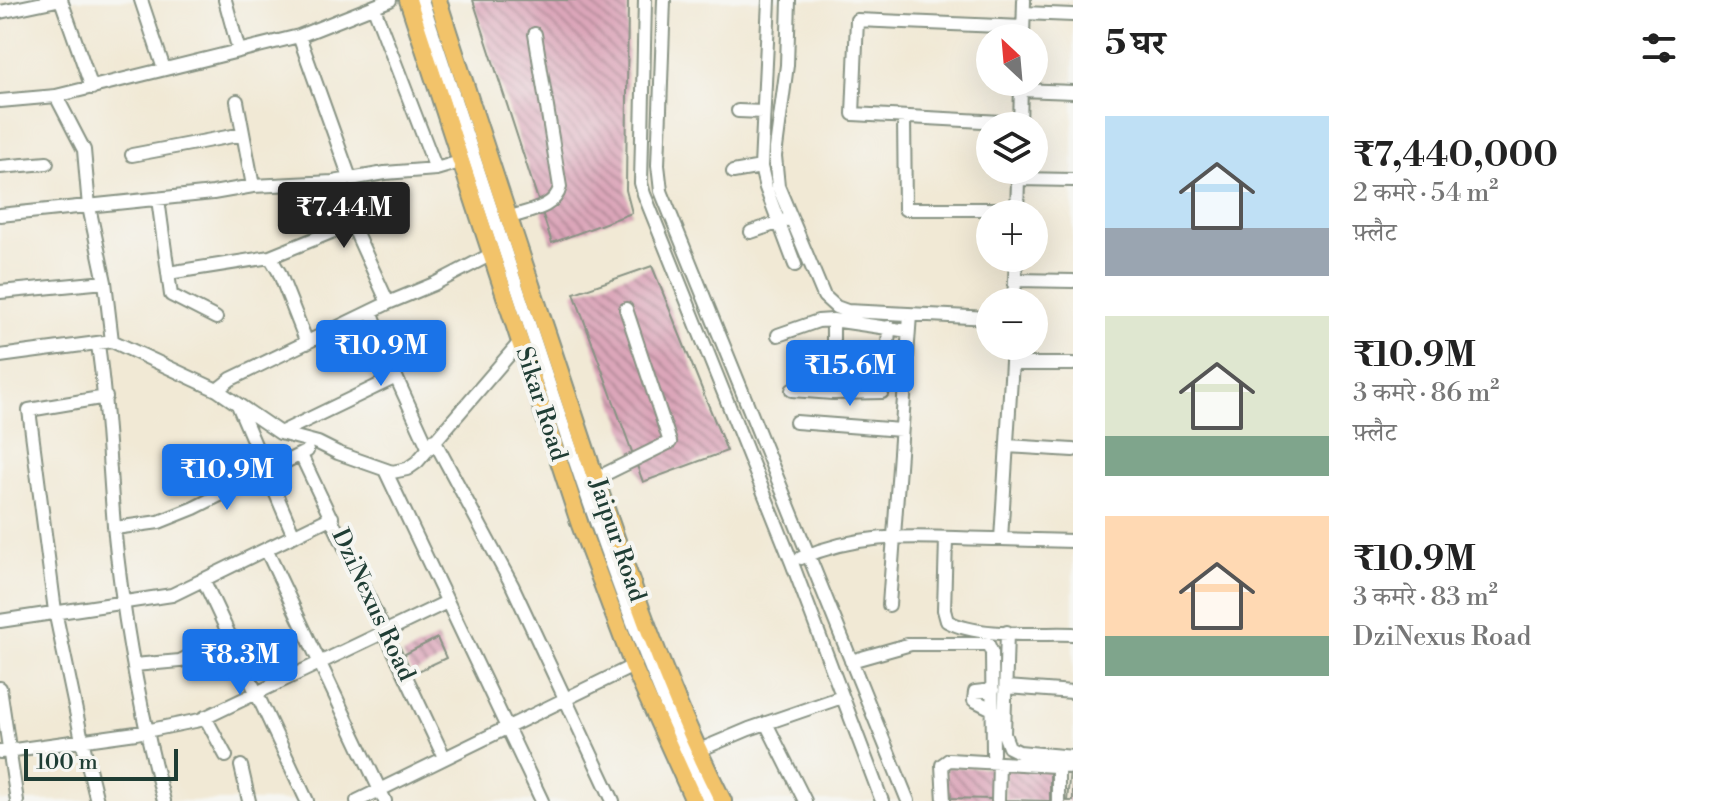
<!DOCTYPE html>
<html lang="hi">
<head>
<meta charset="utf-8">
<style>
  body { margin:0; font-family:"Libre Bodoni","Noto Serif Devanagari",serif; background:#f2f2f2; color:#222; height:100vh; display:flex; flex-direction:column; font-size:30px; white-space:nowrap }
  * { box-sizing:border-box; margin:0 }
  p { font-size:26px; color:#767676 }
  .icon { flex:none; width:44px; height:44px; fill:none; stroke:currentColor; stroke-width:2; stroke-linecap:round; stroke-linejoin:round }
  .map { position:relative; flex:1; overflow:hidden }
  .details { display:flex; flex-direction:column; background:#fff; width:640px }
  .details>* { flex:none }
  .needle { width:52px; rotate:334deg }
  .buttons { position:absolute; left:976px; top:24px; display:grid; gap:16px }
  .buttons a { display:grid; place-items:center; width:72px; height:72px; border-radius:50%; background:#fff; box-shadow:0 8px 32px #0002; font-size:40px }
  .scale { position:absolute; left:24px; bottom:20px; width:154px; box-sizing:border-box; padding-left:8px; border:4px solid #1f3d34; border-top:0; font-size:22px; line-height:28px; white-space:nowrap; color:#1f3d34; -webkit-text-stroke:6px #f6f6f2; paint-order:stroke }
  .price { position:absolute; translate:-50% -68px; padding:0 18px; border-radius:8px; background:#1a73e8; color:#fff; font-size:26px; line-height:52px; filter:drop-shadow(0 2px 4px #0008) }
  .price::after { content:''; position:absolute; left:50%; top:48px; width:24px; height:18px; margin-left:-12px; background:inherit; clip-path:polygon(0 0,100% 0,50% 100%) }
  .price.current { background:#222; color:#fff }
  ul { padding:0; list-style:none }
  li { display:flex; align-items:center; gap:24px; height:200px; padding:0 32px }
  li span { display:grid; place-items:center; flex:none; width:224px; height:160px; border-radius:0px; color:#555 }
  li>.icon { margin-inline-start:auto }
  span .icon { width:96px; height:96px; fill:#fffc; stroke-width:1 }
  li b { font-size:34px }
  h2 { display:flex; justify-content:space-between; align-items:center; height:96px; padding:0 32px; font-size:34px }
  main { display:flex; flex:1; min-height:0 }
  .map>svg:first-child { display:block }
  .building { fill:url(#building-back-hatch) }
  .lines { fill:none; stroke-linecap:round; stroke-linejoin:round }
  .minor-casing { stroke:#889384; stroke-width:16 }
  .major-casing { stroke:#889384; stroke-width:20 }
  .minor { stroke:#fff; stroke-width:12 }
  .major { stroke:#f2c36a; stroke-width:16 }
  .labels { text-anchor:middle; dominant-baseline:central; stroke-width:8; stroke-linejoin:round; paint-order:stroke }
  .street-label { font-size:24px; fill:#1f3d34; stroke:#f6f6f2 }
</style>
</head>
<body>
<main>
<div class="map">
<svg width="1073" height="801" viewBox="0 0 1073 801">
  <defs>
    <pattern id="building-back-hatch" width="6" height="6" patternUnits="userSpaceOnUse" patternTransform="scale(2)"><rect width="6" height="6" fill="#dba6b9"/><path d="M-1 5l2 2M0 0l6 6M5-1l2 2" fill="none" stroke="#b18897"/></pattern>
  </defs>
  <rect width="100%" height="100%" fill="#f6f6f2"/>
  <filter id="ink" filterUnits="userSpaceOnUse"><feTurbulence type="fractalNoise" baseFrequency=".0125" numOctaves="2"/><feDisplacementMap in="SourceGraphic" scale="16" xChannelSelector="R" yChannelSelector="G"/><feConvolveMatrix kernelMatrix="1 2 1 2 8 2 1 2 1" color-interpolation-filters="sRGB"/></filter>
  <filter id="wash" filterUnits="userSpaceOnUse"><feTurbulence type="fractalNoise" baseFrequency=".006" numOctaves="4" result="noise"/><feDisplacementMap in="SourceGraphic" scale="32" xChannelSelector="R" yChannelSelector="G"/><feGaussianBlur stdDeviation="1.8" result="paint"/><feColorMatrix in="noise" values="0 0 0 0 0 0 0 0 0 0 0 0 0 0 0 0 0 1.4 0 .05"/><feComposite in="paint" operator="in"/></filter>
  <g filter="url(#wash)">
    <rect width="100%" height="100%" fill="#f1e9d5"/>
    <g id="blocks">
      <path class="building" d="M473,0H628L626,190L632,213L552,243Z
        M652,266L727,451L643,482L574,293Z
        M437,638L446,658L412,674L403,655Z
        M946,767H994L993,799L945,798Z
        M1005,769L1050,770V801L1005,800Z
        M1070,771H1073V801H1067Z"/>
    </g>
  </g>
  <g filter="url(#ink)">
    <use href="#blocks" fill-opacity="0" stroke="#889384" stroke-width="2"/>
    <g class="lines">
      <g class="minor-casing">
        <path id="minor" d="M61,0L92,88
          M141,0L164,69
          M225,0L239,51
          M422,0C463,123 503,246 544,369C593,516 642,661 709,801
          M645,0L641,183L644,194L792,563L882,801
          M664,0L658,165L661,191L908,801
          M769,0L761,167L766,188L795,265
          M789,0L787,65L775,156L778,186L824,296L836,307L847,311L990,318
          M374,8L436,169
          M0,12L57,0
          M1024,13L1073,15
          M299,36L350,178
          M1023,38L1024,0
          M1021,90L1073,92
          M56,96L84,150L89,207L105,282L112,341
          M0,101L56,96L299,36L390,0
          M237,101L253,186
          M738,111L763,112
          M904,117L905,209H1017
          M1020,123L853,114L857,20L1023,27
          M1020,126L1021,85
          M132,155L243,134
          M0,167L47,163
          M733,172L761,167
          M333,182L388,303
          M158,199L171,295L216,318
          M1017,214L1018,179L1073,180
          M0,215L213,193L253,186L333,182L385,173L436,169L460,162
          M508,218C527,211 555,209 560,187L535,34
          M751,232L786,220
          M270,257L279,272L307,343
          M168,273L270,257L351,224
          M1015,280L1073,281
          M0,292L105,282
          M1014,302L1016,258
          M372,313L396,377L428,447
          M833,320V393
          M778,335L818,321L833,320L908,331
          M98,345C107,405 109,465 114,526C123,619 140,711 164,801
          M0,356L112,341L217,390L280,433L318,443L338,453L392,472L407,469L417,462L520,342
          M1013,364H1073
          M217,390L231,379L388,303L434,284L492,254
          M792,390L833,393L882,392L886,386L889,327
          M238,405L294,536
          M796,422L901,430
          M280,433L396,377
          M434,440L512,585L613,801
          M1007,446L1073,450
          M301,455L444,757
          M385,470L542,801
          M595,479L670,442L626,309
          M115,528L159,522L194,508L307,451
          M946,539L944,610L947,621C978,638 1037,633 1073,634
          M1001,539L1073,541
          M266,549L385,801
          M801,558C869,528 930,539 1001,539L1013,346
          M203,579L307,801
          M889,605L910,315
          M0,621L172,595L332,517
          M1007,632L1004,734L1009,747L1019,752L1073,757
          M851,661L911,644H988L992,653L993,754
          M134,665L180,661L231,636
          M1007,687L1073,692
          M0,688L17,801
          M993,690L975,692L974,700L994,710
          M205,717L226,756
          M766,723L805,801
          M697,751L749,729L842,697
          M0,752L136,733L200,720L447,602
          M241,766L249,801
          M1058,766V801
          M97,801L82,740L55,611L29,410L106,397
          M357,801L633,666
          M944,801L942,765L949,760L1073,767
          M998,801L999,763"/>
      </g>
      <g class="major-casing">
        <path id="major" d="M408,0L580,525L633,666L694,801
          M438,0C487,154 539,308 590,462C629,577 668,692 723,801"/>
      </g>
      <use href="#minor" class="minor"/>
      <use href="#major" class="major"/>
    </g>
  </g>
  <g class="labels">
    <g class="street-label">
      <text transform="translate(541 404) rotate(72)">Sikar Road</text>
      <text transform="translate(617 540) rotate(71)">Jaipur Road</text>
      <text transform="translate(373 605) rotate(65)">DziNexus Road</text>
    </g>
  </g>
</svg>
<div class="buttons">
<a><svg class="needle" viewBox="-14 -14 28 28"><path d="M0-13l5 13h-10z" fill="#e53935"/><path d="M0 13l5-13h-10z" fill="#767676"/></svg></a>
<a><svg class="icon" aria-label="layers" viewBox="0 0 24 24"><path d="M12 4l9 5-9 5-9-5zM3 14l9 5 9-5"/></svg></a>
<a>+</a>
<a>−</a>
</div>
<div class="scale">100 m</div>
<b class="price current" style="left:344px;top:250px">₹7.44M</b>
<b class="price" style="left:381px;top:388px">₹10.9M</b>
<b class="price" style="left:850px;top:408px">₹15.6M</b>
<b class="price" style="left:227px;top:512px">₹10.9M</b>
<b class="price" style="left:240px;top:697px">₹8.3M</b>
</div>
<section class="details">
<h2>5 घर<svg class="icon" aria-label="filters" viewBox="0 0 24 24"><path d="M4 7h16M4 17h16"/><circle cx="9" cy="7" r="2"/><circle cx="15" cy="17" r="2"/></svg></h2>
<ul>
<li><span style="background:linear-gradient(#bfe0f5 70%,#9aa5b1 0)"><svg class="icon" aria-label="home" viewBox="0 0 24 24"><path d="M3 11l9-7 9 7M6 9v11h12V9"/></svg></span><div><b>₹7,440,000</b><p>2 कमरे · 54 m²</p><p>फ़्लैट</p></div></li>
<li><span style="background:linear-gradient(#dfe7d0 75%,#7fa58c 0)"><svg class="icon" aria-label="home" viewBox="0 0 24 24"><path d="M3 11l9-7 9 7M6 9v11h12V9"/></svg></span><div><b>₹10.9M</b><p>3 कमरे · 86 m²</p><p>फ़्लैट</p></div></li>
<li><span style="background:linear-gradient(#ffd9b3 75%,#7fa58c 0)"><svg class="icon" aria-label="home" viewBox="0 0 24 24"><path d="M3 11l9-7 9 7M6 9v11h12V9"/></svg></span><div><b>₹10.9M</b><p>3 कमरे · 83 m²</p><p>DziNexus Road</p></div></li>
</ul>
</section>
</main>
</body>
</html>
